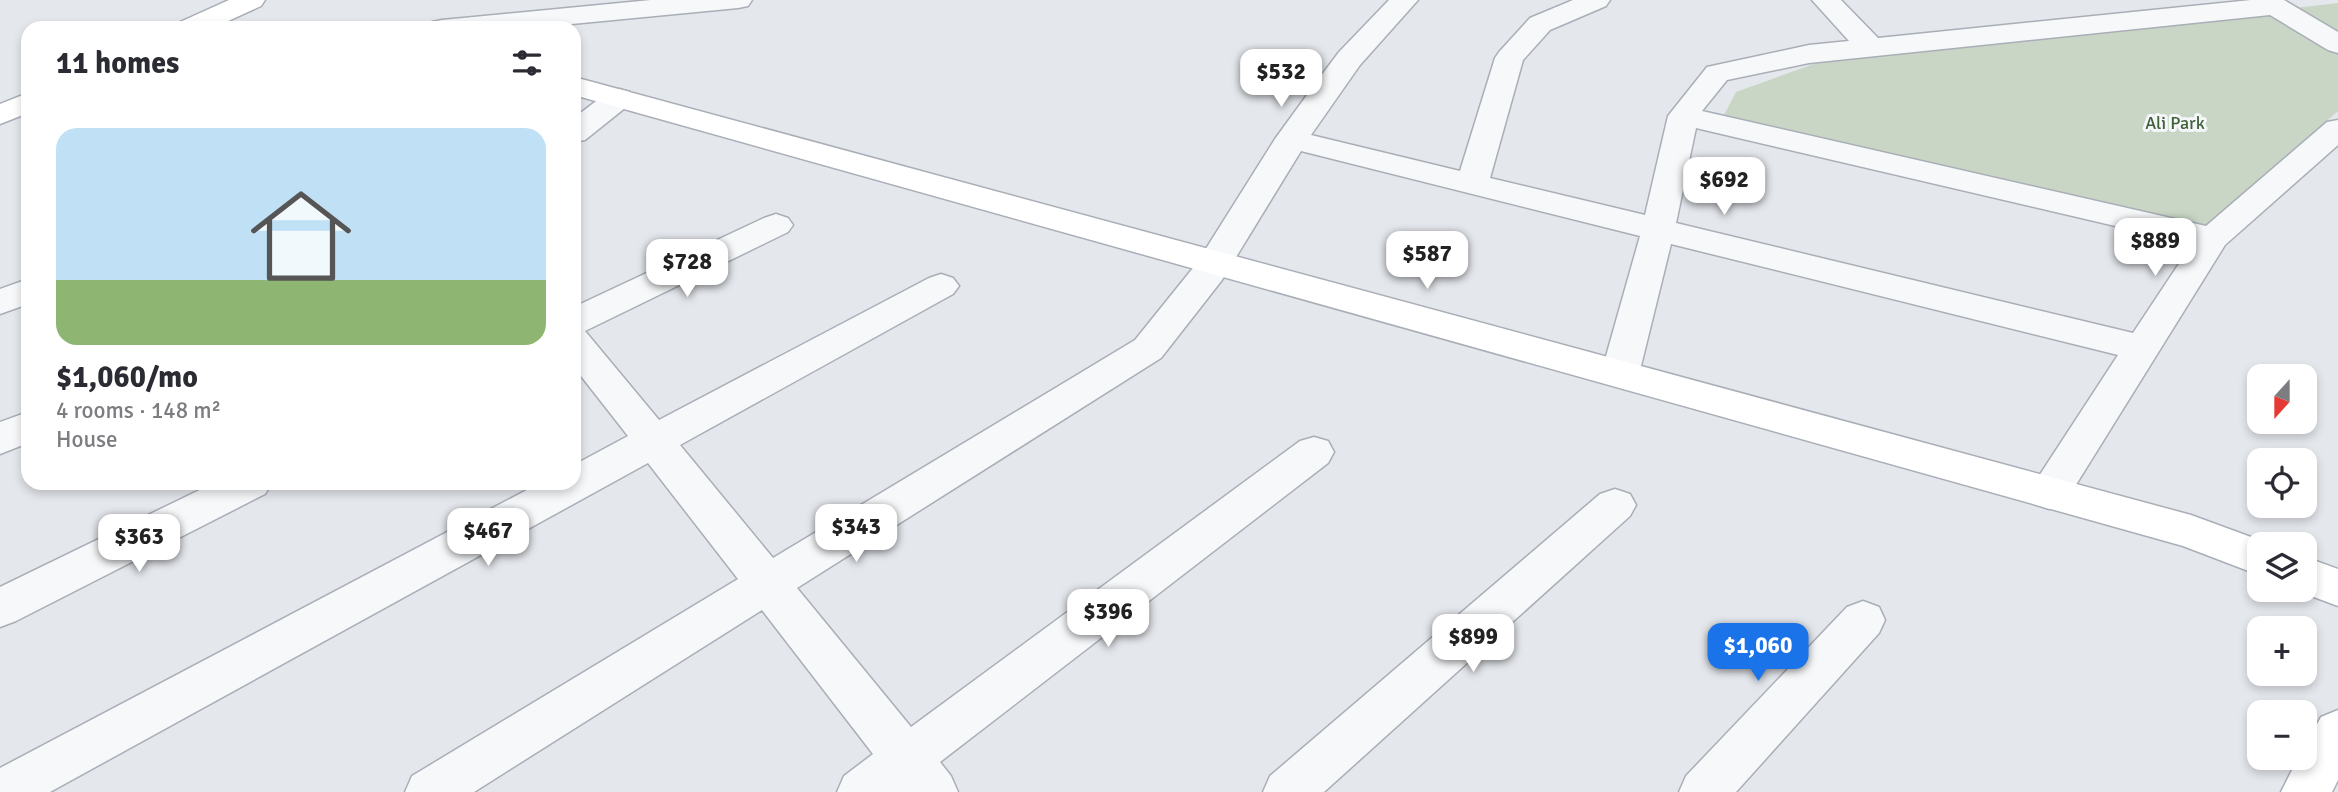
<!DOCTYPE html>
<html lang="en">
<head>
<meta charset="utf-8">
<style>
  body { margin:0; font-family:Signika,sans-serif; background:#f2f2f3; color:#2b2b33; height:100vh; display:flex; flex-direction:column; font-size:26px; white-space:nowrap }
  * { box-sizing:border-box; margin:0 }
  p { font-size:23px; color:#7c7c81 }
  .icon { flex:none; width:38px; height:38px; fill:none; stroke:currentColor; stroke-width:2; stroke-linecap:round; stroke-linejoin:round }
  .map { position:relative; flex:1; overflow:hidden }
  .drawer { position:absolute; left:21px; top:21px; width:560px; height:469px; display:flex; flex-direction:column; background:#fff; border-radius:21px; box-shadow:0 4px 10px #0003 }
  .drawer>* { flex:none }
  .needle { width:46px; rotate:201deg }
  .tools { position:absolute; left:2247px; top:364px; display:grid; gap:14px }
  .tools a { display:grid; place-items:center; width:70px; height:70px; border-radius:14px; background:#fff; box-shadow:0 4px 10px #0003; font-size:35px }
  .price { position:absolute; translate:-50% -60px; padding:0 16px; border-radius:14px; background:#fff; color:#222; font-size:23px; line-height:46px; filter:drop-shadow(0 2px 4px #0008) }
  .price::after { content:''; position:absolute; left:50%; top:42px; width:21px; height:16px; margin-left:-10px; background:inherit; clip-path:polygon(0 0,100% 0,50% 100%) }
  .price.on { background:#1a73e8; color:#fff }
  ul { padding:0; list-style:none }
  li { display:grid; align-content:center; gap:14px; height:371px; padding:0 35px }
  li+li { border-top:2px solid #e1e1e2 }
  li span { display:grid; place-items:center; height:217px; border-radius:21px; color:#555 }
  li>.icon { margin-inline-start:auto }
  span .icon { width:126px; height:126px; fill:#fffc; stroke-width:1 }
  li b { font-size:30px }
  h2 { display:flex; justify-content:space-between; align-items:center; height:84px; padding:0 35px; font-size:30px }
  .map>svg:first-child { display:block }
  .green { fill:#c9d6c5 }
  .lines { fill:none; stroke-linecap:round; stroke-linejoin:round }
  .street-casing { stroke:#a9aeb7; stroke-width:3 }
  .secondary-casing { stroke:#a9aeb7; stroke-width:3 }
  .street { fill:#f7f8fa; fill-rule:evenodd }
  .secondary { fill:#fff; fill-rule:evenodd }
  .labels { text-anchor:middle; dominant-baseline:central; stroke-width:6; stroke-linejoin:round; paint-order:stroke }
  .far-park-label { font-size:18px; fill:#3f6138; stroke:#f4f6f9 }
</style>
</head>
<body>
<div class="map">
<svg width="2338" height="792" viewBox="0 0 2338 792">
  <rect width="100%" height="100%" fill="#e4e7ec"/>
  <path class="green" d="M2338,3V34L2295,8Z
    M2268,14L2338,54V111L2202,230L1721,121L1736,92L1822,61Z"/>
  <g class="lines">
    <g class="street-casing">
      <path id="street" d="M651,0H752L748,6L738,8L530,28H428L432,22L442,20Z
        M1389,0H1418L1360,65L1311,135L1460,171L1495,58L1499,52L1530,18L1573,0H1610L1606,6L1550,30L1523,60L1490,178L1645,215L1668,116L1707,67L1809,45L1849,41L1812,0H1841L1878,38L2251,0H2284L2338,32V53L2328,50L2270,15L1809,63L1727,80L1702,111L2206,226L2327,122L2338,120V145L2225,245L2064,504L2049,509L2034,504L2028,493L2118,355L1671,244L1639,374L1633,383L1620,387L1607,383L1601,374L1640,236L1301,151L1222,280L1161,358L797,588L911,727L1300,441L1314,437L1328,441L1334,452L1328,463L940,762L951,776L958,792H837L844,776L873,754L762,610L474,792H405L412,776L738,579L648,463L50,792H0V768L540,483H574V465L628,436L574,367V307L764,218L776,214L788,218L793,225L788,232L585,331L659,420L929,278L941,274L953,278L959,286L953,294L680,445L773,558L1135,340L1197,263L1275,139L1315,84L1339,52ZM1696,128L2192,244L2133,333L1676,223Z
        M619,89L630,92L634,98L630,104L585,140L574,142V118L608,92Z
        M28,279V304L0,314V289Z
        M28,412V443L0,454V422Z
        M214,483H272L265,494L16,621L0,627V587Z
        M1615,489L1630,494L1636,505L1630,516L1324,792H1263L1270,776L1600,494Z
        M1863,601L1879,607L1885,620L1879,633L1736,792H1679L1686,776L1847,607Z"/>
    </g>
    <g class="secondary-casing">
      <path id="secondary" d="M229,0H265L261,6L213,28H176L180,22Z
        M574,77L2191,515L2270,544H2259V575L2183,546L574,95Z
        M28,93V113L0,124V104Z
        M2305,557L2338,569V606L2295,590H2305Z
        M2338,710V780L2332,792H2281L2298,758H2305V746L2321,717Z"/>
    </g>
    <use href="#street" class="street"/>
    <use href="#secondary" class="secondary"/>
  </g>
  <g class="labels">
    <g class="far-park-label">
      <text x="2175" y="123">Ali Park</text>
    </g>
  </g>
</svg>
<div class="tools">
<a><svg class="needle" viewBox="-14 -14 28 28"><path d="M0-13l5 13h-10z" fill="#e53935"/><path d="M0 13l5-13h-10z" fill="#7c7c81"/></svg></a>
<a><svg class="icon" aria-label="locate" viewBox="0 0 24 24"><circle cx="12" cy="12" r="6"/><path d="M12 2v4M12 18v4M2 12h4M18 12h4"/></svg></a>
<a><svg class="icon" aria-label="layers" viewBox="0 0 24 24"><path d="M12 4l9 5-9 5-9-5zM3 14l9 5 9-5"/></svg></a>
<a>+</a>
<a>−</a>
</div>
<b class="price" style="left:1281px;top:109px">$532</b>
<b class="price" style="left:1724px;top:217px">$692</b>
<b class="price" style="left:2155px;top:278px">$889</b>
<b class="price" style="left:1427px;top:291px">$587</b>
<b class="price" style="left:687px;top:299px">$728</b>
<b class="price" style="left:856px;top:564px">$343</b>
<b class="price" style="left:488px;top:568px">$467</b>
<b class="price" style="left:139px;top:574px">$363</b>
<b class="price" style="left:1108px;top:649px">$396</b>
<b class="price" style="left:1473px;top:674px">$899</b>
<b class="price on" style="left:1758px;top:683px">$1,060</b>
<section class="drawer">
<h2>11 homes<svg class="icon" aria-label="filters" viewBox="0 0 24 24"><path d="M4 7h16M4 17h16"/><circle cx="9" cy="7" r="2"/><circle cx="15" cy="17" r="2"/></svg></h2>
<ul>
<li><span style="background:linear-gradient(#bfe0f5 70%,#8fb573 0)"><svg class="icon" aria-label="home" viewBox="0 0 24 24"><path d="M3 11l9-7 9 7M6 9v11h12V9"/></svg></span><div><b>$1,060/mo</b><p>4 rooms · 148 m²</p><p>House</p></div></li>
</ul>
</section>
</div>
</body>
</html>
